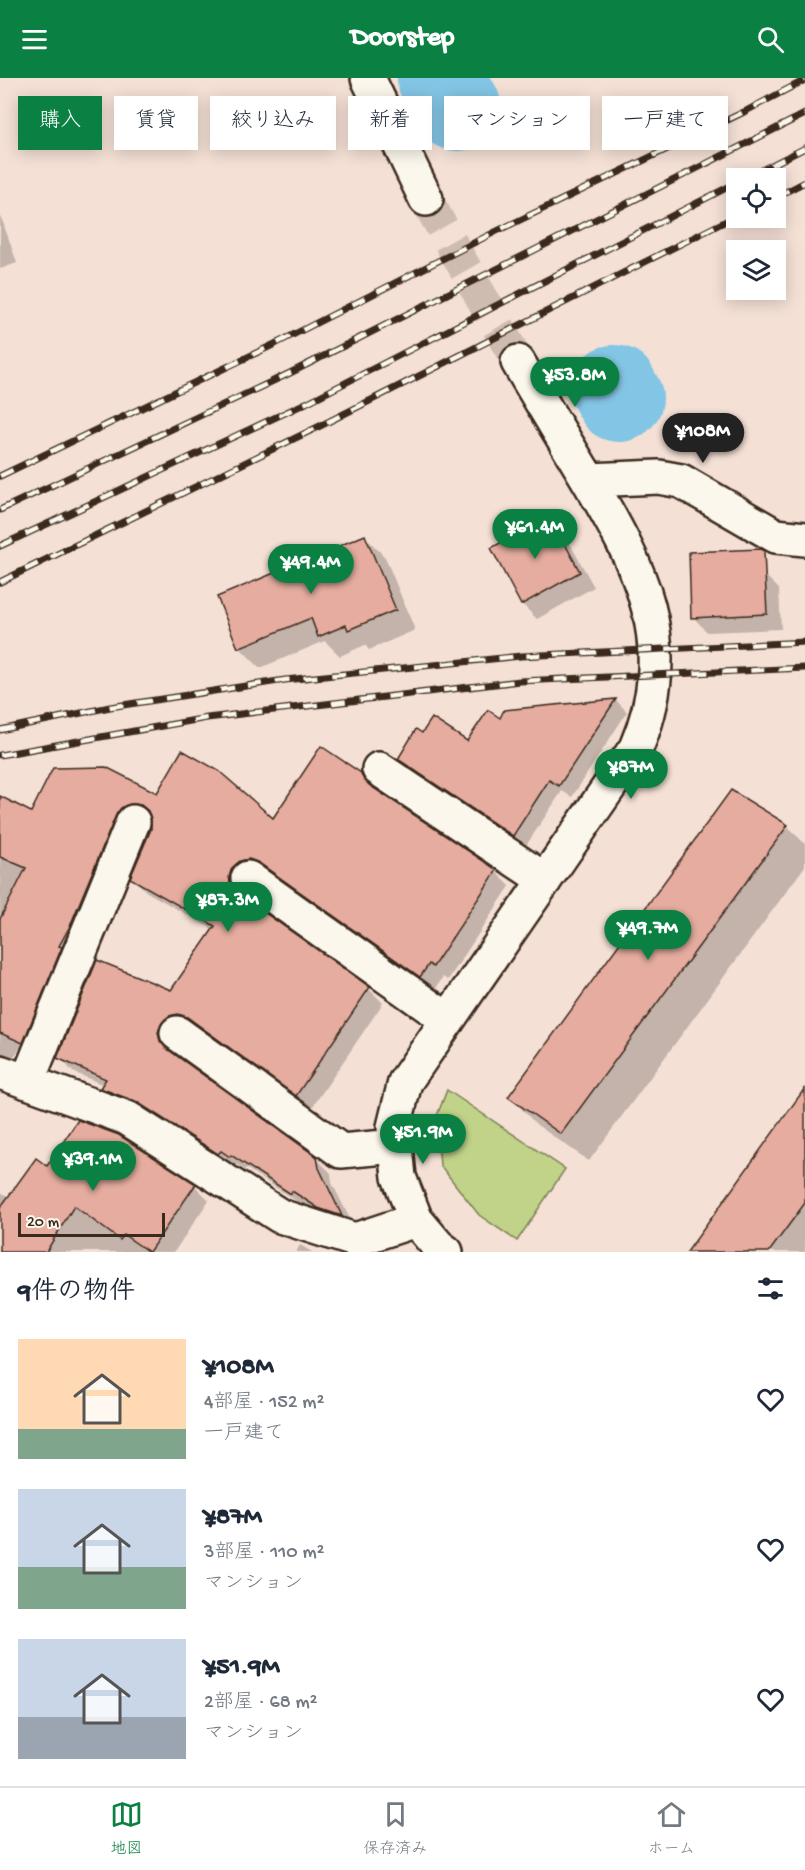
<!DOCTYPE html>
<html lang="ja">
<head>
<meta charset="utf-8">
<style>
  body { margin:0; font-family:"Gochi Hand","Klee One",sans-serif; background:#f6f6f7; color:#1f2937; height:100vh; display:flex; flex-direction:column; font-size:22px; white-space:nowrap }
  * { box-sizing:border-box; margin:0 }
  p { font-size:20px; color:#747a83 }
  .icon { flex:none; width:33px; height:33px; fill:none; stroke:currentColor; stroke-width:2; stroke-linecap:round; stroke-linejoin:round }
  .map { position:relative; height:1174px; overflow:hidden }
  .sheet { display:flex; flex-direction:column; background:#fff; flex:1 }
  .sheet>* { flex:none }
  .top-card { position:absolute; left:18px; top:18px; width:770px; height:54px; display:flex; gap:12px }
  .fabs { position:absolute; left:726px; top:90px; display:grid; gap:12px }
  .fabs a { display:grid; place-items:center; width:60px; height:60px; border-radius:0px; background:#fff; box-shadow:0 3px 15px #0003; font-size:30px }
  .scale { position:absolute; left:18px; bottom:15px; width:147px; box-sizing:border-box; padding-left:6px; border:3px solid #3b2a1e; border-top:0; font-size:16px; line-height:21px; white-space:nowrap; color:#3b2a1e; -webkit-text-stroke:4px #fbf7ec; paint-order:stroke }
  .price { position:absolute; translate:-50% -51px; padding:0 14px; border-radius:21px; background:#0b8043; color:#fff; font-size:20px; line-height:39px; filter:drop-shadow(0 2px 3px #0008) }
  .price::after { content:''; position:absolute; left:50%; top:36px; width:18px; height:14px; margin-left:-9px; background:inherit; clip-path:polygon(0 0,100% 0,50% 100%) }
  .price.on { background:#222; color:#fff }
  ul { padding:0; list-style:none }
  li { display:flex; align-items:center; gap:18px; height:150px; padding:0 18px }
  li span { display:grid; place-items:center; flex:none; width:168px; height:120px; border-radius:0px; color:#555 }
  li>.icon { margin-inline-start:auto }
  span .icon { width:72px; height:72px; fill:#fffc; stroke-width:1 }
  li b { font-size:26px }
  h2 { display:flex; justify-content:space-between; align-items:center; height:72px; padding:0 18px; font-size:26px }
  .tag { padding:0 21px; border-radius:0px; background:#fff; box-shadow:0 3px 15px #0003; font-size:21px; line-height:54px }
  .tag.on { background:#0b8043; color:#fff }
  header { display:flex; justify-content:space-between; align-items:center; height:78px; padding:0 18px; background:#0b8043; color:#fff; font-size:27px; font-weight:800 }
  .tabs { display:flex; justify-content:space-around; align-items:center; height:84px; border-top:2px solid #e0e1e3; background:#fff; font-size:16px; color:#747a83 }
  .tabs a { display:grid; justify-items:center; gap:3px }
  .tabs .on { color:#0b8043 }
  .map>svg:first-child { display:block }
  .green { fill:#c0d389; stroke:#7e7e54; stroke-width:1.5 }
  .shadow { fill:#0003 }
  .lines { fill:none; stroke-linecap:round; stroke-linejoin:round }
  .river { stroke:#83c5e4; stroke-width:88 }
  .building { fill:#e5ac9f; stroke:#3b2a1e; stroke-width:1.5 }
  .minor-tunnel { stroke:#cfbcb0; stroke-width:33; stroke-dasharray:33 16; stroke-linecap:butt }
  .minor-casing { stroke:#3b2a1e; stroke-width:38 }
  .minor { stroke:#fbf7ec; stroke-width:33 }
  .rail-casing { stroke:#3b2a1e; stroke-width:7 }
  .rail { stroke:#fbf7ec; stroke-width:4.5; stroke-dasharray:14; stroke-linecap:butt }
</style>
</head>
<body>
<header><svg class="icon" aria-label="menu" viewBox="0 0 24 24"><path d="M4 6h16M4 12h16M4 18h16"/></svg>Doorstep<svg class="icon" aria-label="search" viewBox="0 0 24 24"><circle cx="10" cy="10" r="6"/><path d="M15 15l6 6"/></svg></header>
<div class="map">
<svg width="805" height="1174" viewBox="0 0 805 1174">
  <rect width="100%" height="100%" fill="#f4e0d5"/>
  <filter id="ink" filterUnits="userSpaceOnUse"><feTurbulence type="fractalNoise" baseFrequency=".0167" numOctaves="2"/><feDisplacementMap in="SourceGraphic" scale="12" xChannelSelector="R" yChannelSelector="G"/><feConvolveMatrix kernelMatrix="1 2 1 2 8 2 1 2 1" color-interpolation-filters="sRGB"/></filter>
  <g filter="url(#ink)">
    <path class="green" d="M447,1012L565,1091L517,1163L479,1137L440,1087L436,1040Z"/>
    <path class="shadow" d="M0,136L17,185L0,191Z
      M549,440L564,455L594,509L537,541L522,526Z
      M365,459L385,479L415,552L369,572L365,567L340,578L325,563L260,590L239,569Z
      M764,496L779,511L781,551L707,554L693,539Z
      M616,622L627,634L572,719L562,713L525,769L412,693L400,681L423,657L468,665L501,642L505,634Z
      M360,696L376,713L496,794L510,808L448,902L443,899L435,912L275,799L265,795L243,814L245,823L369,911L383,925L311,1031L203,953L194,950L172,969L173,977L316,1080L331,1095L332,1105L355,1151L324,1141L246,1090L245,1092L236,1086L233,1090L116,1024L102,1010L104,1007L73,994L59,979L172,913L214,852L147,814L132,800L152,751V740L146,739L37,978L20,970L0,998V720L32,736L157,717L274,742Z
      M731,714L787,748L805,766V788L589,1083L537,1047L510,1019Z
      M805,1012V1174H689Z
      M47,1090L195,1108L209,1122L174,1174H0V1114L10,1119Z
      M300,1167L312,1174H296Z"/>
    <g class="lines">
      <path class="river" d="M441,0L457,29
        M614,311L619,320"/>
    </g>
    <path class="building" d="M550,438L580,494L521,527L491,470Z
      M365,457L396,532L348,552L346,547L318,559L311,540L238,570L217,519Z
      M761,471L764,473L767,536L691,540L689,474Z
      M616,621L559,708L549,702L513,758L398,681L416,651L422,655L432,640L467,663L488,632L500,640L504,632Z
      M321,668L361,695L363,700L369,707L497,792L433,889L429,886L420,899L259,785L249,781L240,783L232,790L229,799L231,807L237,815L370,909L296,1018L187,939L178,936L169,938L162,945L158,954L160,963L166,970L317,1079L319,1090L342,1138L318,1130L292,1113L291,1116L231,1077L230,1079L221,1073L218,1076L137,1024L100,1010L106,1001L57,980L97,882L171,912L215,848L130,800L151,751V741L148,733L141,727L130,726L121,730L116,737L70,848L59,868L62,869L23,965L0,955V841L26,790L0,779V718L31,734L53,690L106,689L157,715L182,672L219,693L273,740Z
      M731,712L788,747L561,1056L508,1019Z
      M805,1010V1125L769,1174H687Z
      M78,1042L119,1057L196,1106L149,1174L124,1157L120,1162L74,1128L46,1174H0V1130L36,1080L47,1088Z"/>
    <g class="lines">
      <path class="minor-tunnel" d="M426,121L518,284"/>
      <g class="minor-casing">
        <path id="minor" d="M368,0L426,121
          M589,402L659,399L681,403L776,458L805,461
          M379,691L545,802
          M248,800L448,942
          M177,955L341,1073L396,1068
          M0,994L127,1040L280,1138L355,1162L416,1142
          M27,1004L133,744
          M446,1174L438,1168L416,1142L399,1099L394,1049L405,1004L636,670C681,564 640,489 586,398C563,360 540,322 518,284"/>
      </g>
      <use href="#minor" class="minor"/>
      <g class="rail-casing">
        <path id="rail" d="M746,100L805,70
          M776,119L805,104
          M0,398L277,265L497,153L744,34L805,2
          M0,432L290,295L805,36
          M0,468L306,325L736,105
          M0,504L316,350L736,138
          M0,652L110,629L285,602L521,578L805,564
          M0,677L207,640L520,603L805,590"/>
      </g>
      <use href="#rail" class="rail"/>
    </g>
  </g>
</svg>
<div class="fabs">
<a><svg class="icon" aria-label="locate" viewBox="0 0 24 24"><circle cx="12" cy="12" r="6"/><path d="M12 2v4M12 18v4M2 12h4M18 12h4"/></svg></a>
<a><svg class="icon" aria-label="layers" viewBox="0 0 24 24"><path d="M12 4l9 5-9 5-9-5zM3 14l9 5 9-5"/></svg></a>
</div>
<div class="scale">20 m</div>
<b class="price" style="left:575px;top:330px">¥53.8M</b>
<b class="price on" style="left:703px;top:386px">¥108M</b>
<b class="price" style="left:535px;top:482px">¥61.4M</b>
<b class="price" style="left:311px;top:517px">¥49.4M</b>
<b class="price" style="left:631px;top:722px">¥87M</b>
<b class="price" style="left:228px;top:855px">¥87.3M</b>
<b class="price" style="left:648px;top:883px">¥49.7M</b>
<b class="price" style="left:423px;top:1087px">¥51.9M</b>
<b class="price" style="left:93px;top:1114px">¥39.1M</b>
<div class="top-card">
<a class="tag on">購入</a>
<a class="tag">賃貸</a>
<a class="tag">絞り込み</a>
<a class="tag">新着</a>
<a class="tag">マンション</a>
<a class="tag">一戸建て</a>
</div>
</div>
<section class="sheet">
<h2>9件の物件<svg class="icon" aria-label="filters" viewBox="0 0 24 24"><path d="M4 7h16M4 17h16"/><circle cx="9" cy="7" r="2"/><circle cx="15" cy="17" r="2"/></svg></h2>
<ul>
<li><span style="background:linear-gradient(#ffd9b3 75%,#7fa58c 0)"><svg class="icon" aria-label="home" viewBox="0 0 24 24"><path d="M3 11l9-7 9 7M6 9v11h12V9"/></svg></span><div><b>¥108M</b><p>4部屋 · 152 m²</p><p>一戸建て</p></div><svg class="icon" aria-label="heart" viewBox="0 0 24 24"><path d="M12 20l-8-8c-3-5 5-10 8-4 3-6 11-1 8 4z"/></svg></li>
<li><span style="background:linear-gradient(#c9d6e8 65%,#7fa58c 0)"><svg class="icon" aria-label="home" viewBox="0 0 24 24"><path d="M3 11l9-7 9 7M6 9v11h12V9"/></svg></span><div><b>¥87M</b><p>3部屋 · 110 m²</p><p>マンション</p></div><svg class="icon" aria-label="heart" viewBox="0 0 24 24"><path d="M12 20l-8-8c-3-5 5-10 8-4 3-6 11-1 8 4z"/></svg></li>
<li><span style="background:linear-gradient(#c9d6e8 65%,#9aa5b1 0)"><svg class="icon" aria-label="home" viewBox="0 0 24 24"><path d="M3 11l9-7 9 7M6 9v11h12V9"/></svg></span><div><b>¥51.9M</b><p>2部屋 · 68 m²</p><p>マンション</p></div><svg class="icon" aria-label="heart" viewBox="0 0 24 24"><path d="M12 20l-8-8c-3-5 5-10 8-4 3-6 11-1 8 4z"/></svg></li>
</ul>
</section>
<nav class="tabs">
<a class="on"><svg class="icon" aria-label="map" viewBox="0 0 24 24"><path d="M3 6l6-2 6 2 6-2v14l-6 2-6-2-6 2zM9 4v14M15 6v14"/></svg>地図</a>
<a><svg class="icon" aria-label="saved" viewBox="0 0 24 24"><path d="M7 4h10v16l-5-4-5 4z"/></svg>保存済み</a>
<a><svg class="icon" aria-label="home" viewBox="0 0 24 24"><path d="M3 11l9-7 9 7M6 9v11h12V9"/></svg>ホーム</a>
</nav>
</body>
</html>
